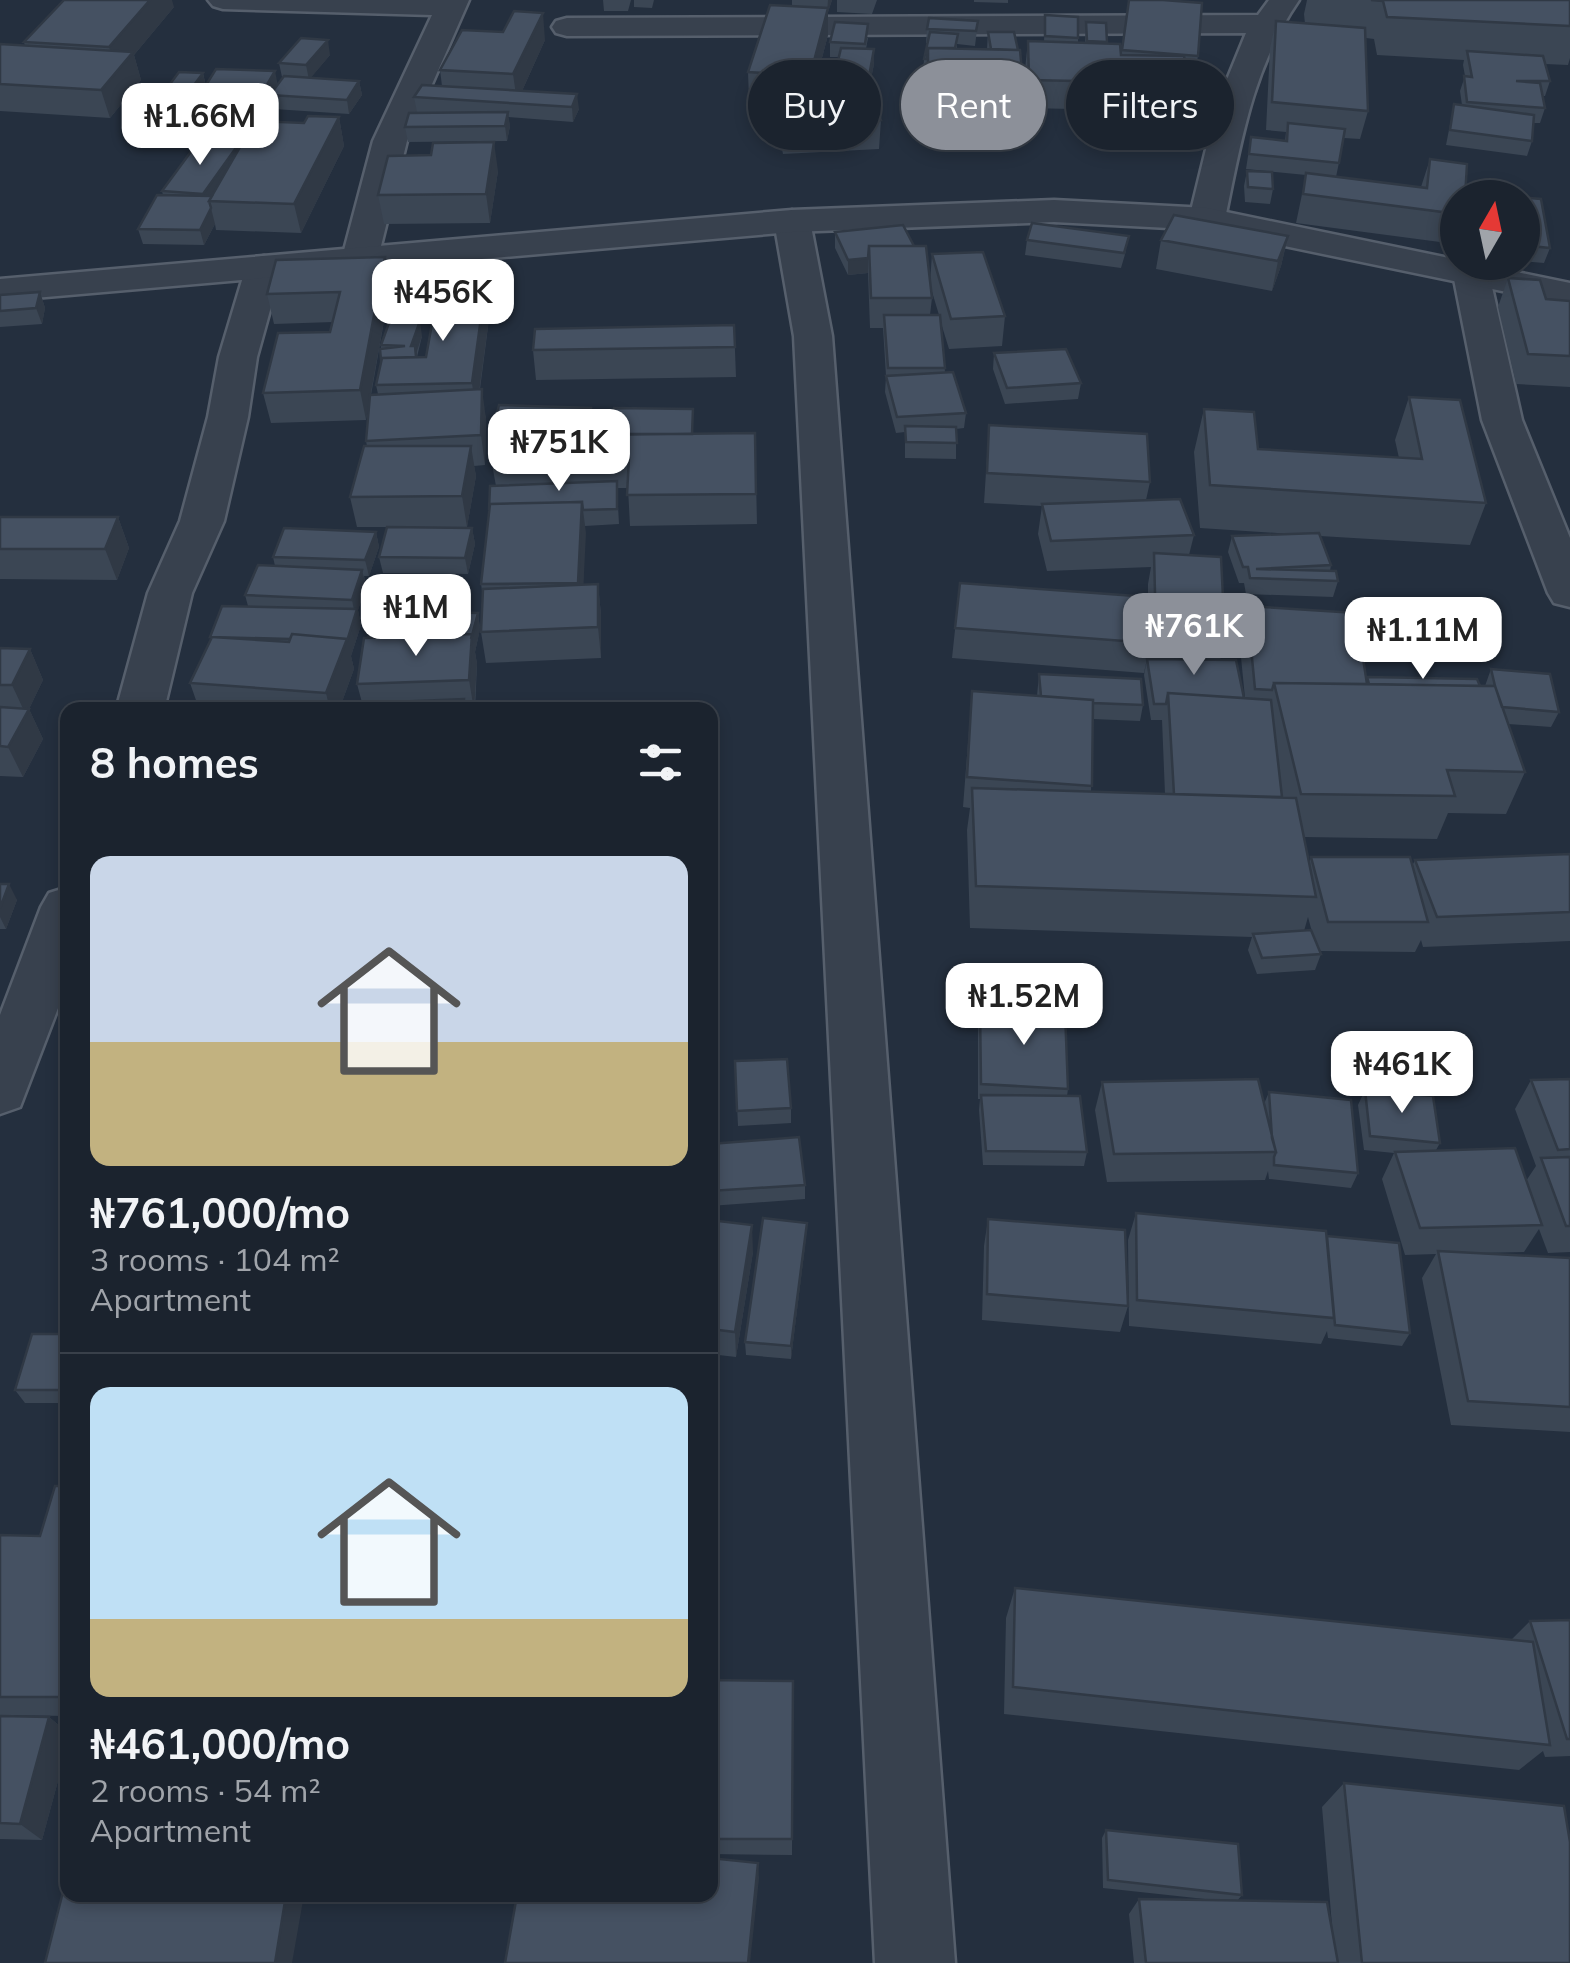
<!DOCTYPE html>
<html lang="en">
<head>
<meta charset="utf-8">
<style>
  body { margin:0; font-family:Mulish,sans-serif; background:#282f3a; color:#f1f3f6; height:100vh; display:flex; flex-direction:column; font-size:38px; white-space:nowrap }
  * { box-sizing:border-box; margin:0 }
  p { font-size:32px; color:#a0a4aa }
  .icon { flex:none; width:55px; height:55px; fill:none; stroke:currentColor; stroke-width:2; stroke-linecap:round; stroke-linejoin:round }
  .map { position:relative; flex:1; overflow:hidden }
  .details { position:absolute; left:60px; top:702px; width:658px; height:1200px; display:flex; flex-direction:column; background:#1b232e; border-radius:20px; box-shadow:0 5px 15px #0003,0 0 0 2px #39404a }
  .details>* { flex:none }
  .guide { position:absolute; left:748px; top:60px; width:672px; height:90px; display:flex; gap:20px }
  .needle { width:65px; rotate:9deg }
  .fabs { position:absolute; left:1440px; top:180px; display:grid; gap:20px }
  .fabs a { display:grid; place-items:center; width:100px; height:100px; border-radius:50%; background:#1b232e; box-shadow:0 5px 15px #0003,0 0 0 2px #39404a; font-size:50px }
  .price { position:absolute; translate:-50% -85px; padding:0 22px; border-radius:20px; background:#fff; color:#222; font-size:32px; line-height:65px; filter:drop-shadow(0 2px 5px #0008) }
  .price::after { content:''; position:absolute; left:50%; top:60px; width:30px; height:22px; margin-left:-15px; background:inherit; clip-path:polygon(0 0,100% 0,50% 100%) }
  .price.active { background:#8c9099; color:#fff }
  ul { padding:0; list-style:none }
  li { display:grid; align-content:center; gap:20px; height:530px; padding:0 30px }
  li+li { border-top:2px solid #39404a }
  li span { display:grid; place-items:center; height:310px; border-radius:20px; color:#555 }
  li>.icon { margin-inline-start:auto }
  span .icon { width:180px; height:180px; fill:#fffc; stroke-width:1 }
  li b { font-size:42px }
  h2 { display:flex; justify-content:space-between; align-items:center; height:120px; padding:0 30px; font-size:42px }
  .tag { padding:0 35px; border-radius:45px; background:#1b232e; box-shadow:0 5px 15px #0003,0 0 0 2px #39404a; font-size:35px; line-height:90px }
  .tag.active { background:#8c9099; color:#fff }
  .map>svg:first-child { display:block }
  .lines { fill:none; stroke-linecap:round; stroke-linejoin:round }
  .minor-casing { stroke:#565f6c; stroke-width:5 }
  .tertiary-casing { stroke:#565f6c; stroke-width:5 }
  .minor { fill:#38414e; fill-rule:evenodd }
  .tertiary { fill:#38414e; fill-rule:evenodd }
  .wall { fill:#3b4654; fill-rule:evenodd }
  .shaded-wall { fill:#303945 }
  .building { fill:#455162; stroke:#303945; stroke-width:2.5 }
</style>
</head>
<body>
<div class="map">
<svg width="1570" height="1963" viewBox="0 0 1570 1963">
  <rect width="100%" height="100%" fill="#242f3e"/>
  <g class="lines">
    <g class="minor-casing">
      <path id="minor" d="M208,0H469L407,141L378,258L373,266L360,269L347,266L342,258L373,141L432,15L223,9L213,6Z
        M1269,0H1299C1253,67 1241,141 1225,219L1219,226L1207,230L1195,226L1189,219L1217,104L1246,33L567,36L556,33L552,27L556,21L567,18L1258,15Z
        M792,210L804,214L810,221L832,336L955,1963H875L794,336L774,221L780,214Z
        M264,256L277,259L282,267L257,357L248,417L224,521L192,593L164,710H116L148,593L180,521L208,417L219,357L246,267L251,259Z
        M1471,263L1484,266L1489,274L1522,420L1570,538V607L1554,603L1548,593L1482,420L1453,274L1458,266Z
        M68,887V982L20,1107L0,1114V1015L41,907L49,893Z"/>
    </g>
    <g class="tertiary-casing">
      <path id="tertiary" d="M1054,200L1207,208L1570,283V305L1207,230L1054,222L792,232L0,301V279L792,210Z"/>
    </g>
    <use href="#minor" class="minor"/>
    <use href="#tertiary" class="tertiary"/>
  </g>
  <path class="wall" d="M603,0H631L628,11H604Z
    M634,0H654L652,8L634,7Z
    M792,0H832L828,12V35L812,96L830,95L839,57H830V42L868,38L866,49H874V64L868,93L881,120L879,149L783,154L777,126V102L749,100L748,72L792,6Z
    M837,0H877L872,14L837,12Z
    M974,0H1008V3L974,2Z
    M1129,0L1198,56L1193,84L1187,83L1183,106L1121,104L1120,110L1026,108L1025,69L1028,41L1044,42L1045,15L1078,38V42L1085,43L1086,22L1106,23L1107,43L1121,55Z
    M1307,0H1570V58L1568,65L1545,64L1550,81L1545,96H1542L1545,108L1540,123H1534L1532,141L1527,156L1446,145L1454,104L1462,105L1460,91L1465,76L1463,65L1464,60L1377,55L1374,39L1366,38L1368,111L1360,139L1344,138L1336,177L1421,187L1430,159L1458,198V237L1455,244L1296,223L1306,175L1246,169L1251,137L1285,141L1286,132L1266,130L1270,48L1276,21L1305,24L1304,14Z
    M174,7L134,55L141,80L110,118L0,111V44L25,46L24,42Z
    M978,21L975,46L957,44V48L987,49L988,32L1023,82L1020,110L926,108V74H923L924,59L928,43H926L927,29Z
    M545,40L522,91L579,109L573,122L508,117L510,126L507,141L408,142L405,127L432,113L417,112L414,97L442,86L440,70Z
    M330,55L311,77L359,81L362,95L349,114L274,109L271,98L267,105L269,113L264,121L304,123L339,117L344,146L301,233L216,230L215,224L204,245L143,244L138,229L163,195L162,191L239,149L245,139L192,136L191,131L186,141H154L150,126L191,117L203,100L202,95L192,107L168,106L164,92L203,73L206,86L278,85L283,77H282L279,63Z
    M498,171L490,223L384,224L378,195Z
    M1247,171L1273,189L1270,204L1245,202L1244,186Z
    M1486,194L1541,199L1550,248L1544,263L1522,261V198H1484Z
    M835,232L930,282L932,254L1005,316L1002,346L949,349L941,323L945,372L966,413L964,428L956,429V459L905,458V432L896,433L885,392L886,376L883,328H870L868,273L848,275L835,248ZM930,285L939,315H930L932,298Z
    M1288,236L1281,266L1272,291L1156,269L1161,240Z
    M1027,240L1126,251L1121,268L1025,255Z
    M1508,278L1546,299L1570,301V387L1516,384L1498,307Z
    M390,287L371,395L378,394L376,385L381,360V345L422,336L417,357H426L489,319L480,389L486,419L485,465L474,466L476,476L467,527H392L472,528L475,544L468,574L383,573L379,557L387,527H357L350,497L367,446L366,441L369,404L366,420L271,423L263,393L330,332L333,322L274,324L267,294Z
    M40,292L45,308L42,324L0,327V295Z
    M734,325L736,377L536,380L533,350Z
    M994,353L1081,383L1078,399L1005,404L993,369Z
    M1409,397L1486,503L1470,545L1320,536L1331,565L1330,571L1338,581L1333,597L1246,594L1244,583H1239L1228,552L1232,536L1291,534L1200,528L1194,452L1204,409L1258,449L1399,458L1395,440Z
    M693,409V434L755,433L757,524L630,526L628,488H617L619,524L585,526L583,585L598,584L601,615V658L486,663L481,632L483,596L481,584L496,486L491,459L494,443L492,433L592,424L591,435L611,434Z
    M989,425L1150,482L1146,500L1194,535L1189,555L1225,639L1220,660L1245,698L1239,637L1247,606L1366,678L1485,686L1491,669L1559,712L1551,727L1508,724L1525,772L1506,814L1448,813L1437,839L1304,837L1309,864L1311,857L1412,866L1415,860L1570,854V941L1423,947L1421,940L1415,952L1320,951L1321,954L1315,970L1257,974L1248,950L1252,937L970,928L967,830L970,808L963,807L972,691L1037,696L1039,674L1143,705L1140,721L1093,719L1091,791L1165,794L1162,720H1151L1144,675L1147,659H1149V649L1144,673L952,658L960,583L1148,597V584L1151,567L1047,571L1038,534L1042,506L984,503ZM1308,917L1312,932L1304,931Z
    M0,517H118L129,548L117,580L0,579Z
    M376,532L379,547L369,576H364L366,586L358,610L361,625L351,656L354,669L339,710H179L198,706L190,683L211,639L210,637L248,606L245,595L275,566L273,557Z
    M478,613L480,629L475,652L477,664L475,710H364L357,684Z
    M0,648L30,649L43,680L29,709L43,739L23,777L0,776Z
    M0,884L17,900L6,929H0Z
    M980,1008L1068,1089L1067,1096L1087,1152L1084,1166L983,1165L979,1110L980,1099H978V1023Z
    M735,1061L791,1108V1123L738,1126Z
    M1570,1079V1252L1548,1253L1539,1229L1524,1252L1476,1253L1570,1258V1432L1451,1425L1422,1278L1436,1254L1405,1255L1382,1179L1394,1153L1364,1150L1358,1105L1365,1090L1440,1143L1436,1150L1526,1181L1536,1166L1515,1109L1531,1080Z
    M1102,1082L1264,1104L1269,1092L1358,1173L1351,1188L1269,1179L1268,1171L1265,1180L1107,1182L1095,1110Z
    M710,1144L805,1185V1199L710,1206Z
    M1136,1213L1326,1236L1410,1333L1402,1346L1328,1338L1327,1331L1321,1344L1129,1326L1128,1240Z
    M988,1219L1128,1306L1120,1332L982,1320L984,1246Z
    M710,1220L753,1252L736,1357L710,1354Z
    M807,1223L806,1237L791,1359L746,1355L745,1342Z
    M68,1334V1403H25L15,1390Z
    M68,1486V1716L0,1715V1535L40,1536Z
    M1015,1588L1511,1640L1530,1621L1570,1620V1756L1545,1757L1543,1751L1519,1770L1004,1714L1006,1618Z
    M710,1680L793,1681L792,1855L710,1854Z
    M0,1716L49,1717L68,1733V1744L42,1840L0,1839Z
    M1344,1783L1570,1963H1134L1129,1914L1139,1899L1214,1900L1103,1888L1102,1838L1106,1830L1242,1895L1237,1901L1333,1937L1322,1807Z"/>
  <path class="shaded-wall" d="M150,0H172L174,7L134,55L141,80L110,118L101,90L116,72L109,47Z
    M828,0H832L828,12V35L810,104V76L827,12Z
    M543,13L545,40L517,102L513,74Z
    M328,40L330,55L309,80L306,65Z
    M874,49V64L864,117V102Z
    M275,71L278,86L270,95L271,98L267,105L269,113L253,139L249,124L262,103L261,95Z
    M203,73L206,88L192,107L188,93Z
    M359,81L362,95L349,114L347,100Z
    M577,94L579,109L573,122L572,107Z
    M190,110L193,122L188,121L191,131L186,141L182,126Z
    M508,112L510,126L507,141L505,126Z
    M339,117L344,146L301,233L294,204Z
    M494,142L498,171L490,223L486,194Z
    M238,145L241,159L209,201L207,209L203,194Z
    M211,208L215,224L204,245L200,230Z
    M1288,236L1281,266L1272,291L1278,261Z
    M385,257L390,287L366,420L360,390Z
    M868,258V273L848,275V260Z
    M485,289L489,319L476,414L472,383Z
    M40,292L45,308L42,324L36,308Z
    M420,321L422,336L416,354L418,361L411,346Z
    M482,389L486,419L485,465L481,435Z
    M591,408L592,424L590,432L593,458L584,435Z
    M471,446L476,476L467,527L462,496Z
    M582,502L586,533L582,613L578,583Z
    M118,517L129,548L117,580L105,549Z
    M472,528L475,544L468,574L465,558Z
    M376,532L379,547L369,576L365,560Z
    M362,570L366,586L358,610L361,625L351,656L354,669L339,710H330L326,693L355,615L352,600Z
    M598,584L601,615V658L598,627Z
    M478,613L480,629L475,652L477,664L474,710L469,680V649Z
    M30,649L43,680L29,709L43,739L23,777L8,747L26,715L12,685Z
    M9,884L17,900L6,929L0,917V908Z
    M807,1223L806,1237L791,1359V1346Z
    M752,1225L753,1252L736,1357L735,1332Z
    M49,1717L68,1733V1744L42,1840L20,1824Z
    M758,1863L759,1878L750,1963H748Z
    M286,1895H304L292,1963H275Z"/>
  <path class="building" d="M64,0H150L109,47L24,42Z
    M1129,0H1163L1202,3L1198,56L1122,50Z
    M1371,0H1570V26L1387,17L1383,1Z
    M770,5L828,8L810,76L748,72Z
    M514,11L543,13L513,74L440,70L462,30L503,32Z
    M1045,15L1078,17V38L1045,36Z
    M929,18L978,21L976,31L927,29Z
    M1276,21L1365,28L1368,111L1272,102Z
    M835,22L868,24L865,44L830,42Z
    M1086,22L1106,23L1107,42L1087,41Z
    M930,32L958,34L955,48H928L927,59H924Z
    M988,32H1014L1018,50L991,49Z
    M301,38L328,40L306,65L279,63Z
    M1028,41L1120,44L1121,55L1184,56L1188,78L1123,76L1124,82L1029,80Z
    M0,44L133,52L101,90L0,84Z
    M841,48L874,49L866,93L830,95Z
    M928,48L1020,50L1023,82L928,80Z
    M1467,51L1543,56L1550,81H1516L1540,83L1545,108L1467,102L1464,76L1472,77Z
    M216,69L275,71L261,95L201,93Z
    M179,72L203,73L188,93L164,92Z
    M284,76L359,81L347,100L270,95Z
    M422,85L577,94L572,107L414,97Z
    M872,93L881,120L783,126L776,98Z
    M205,96L265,99L249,124L188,121Z
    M1454,104L1534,115L1532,141L1450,130Z
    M190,110L182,126H150L158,111Z
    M508,112L505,126L405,127L409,113Z
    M308,116L339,117L294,204L209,201L255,121L304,123Z
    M1288,123L1345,129L1339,163L1249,154L1251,137L1287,141Z
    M198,142L238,145L203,194L162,191Z
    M494,142L486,194L378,195L388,156L431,155L433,143Z
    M1430,159L1467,164L1465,198H1458V214L1303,194L1306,173L1427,188Z
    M1247,171L1272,172L1273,189L1248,187Z
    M1486,194L1541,199L1550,248L1522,245V198H1486Z
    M157,195L212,196L209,201L211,208L200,230L138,229Z
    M1174,215L1288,236L1278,261L1161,240Z
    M1032,223L1129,236L1124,253L1027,240Z
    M903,225L914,246H869L868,258L848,260L835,232Z
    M869,246H926L932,298H871Z
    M983,252L1005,316L951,319L932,254Z
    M385,257L360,390L263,393L278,333L330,332L340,292L267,294L276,260Z
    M1508,278L1540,280L1546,299L1570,301V356L1528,354Z
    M485,289L472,383L376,385L382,358L426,357L438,290Z
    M40,292L36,308L0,311V295Z
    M884,315H940L945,368H888Z
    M390,320L420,321L411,346H415L416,357L382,358L381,360L380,349L405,346L381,345Z
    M734,325L735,347L533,350L535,329Z
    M1066,349L1081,383L1007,388L994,353Z
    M953,372L966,413L897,417L886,376Z
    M482,389L481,435L366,441L370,395Z
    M1409,397L1460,400L1486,503L1210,485L1204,409L1254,412L1258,449L1422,459Z
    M499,405L591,408L586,426L496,427L495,433H492Z
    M614,408L693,409L692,434H611Z
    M989,425L1147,434L1150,482L987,473Z
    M590,426L588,435L755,433L756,494L627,495L629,458L491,459L496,427Z
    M905,426L956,427L957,443L906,442Z
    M364,446H471L462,496L350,497Z
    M617,481V509L583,510L582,502L490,504L489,510L490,486Z
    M1180,499L1194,535L1051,541L1042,504Z
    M582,502L578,583L481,584L490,504Z
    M0,517H118L105,549H0Z
    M387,527L472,528L465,558L379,557Z
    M284,528L376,532L365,560L273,557Z
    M1319,533L1331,565L1256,569L1336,571L1338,581L1250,578L1248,567H1243L1232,536Z
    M1154,553L1221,557L1225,639L1156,634Z
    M258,565L362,570L352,600L245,595Z
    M960,583L1149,597L1150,643L955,628Z
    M598,584V627L481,632L483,589Z
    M222,606L357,609L347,641V639L292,634L290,639L210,637Z
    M1247,606L1356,613L1367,684L1274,683L1272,690L1255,689Z
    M378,610L478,613L471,639L472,634L368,638Z
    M292,634L347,639L326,693L190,683L212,637L289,642Z
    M472,634L469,680L357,684L364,638Z
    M0,648L30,649L12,685H0Z
    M1147,659L1236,660L1244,698L1168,693L1166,704H1154Z
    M1491,669L1550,674L1559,712L1502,707L1495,686Z
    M1039,674L1141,679L1143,705L1093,703V700L1041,696Z
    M1367,677L1477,679L1480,686L1369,684Z
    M1274,683L1495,686L1525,772L1447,770L1455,796L1301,794Z
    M972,691L1093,700L1092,786L967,777Z
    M1168,693L1271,700L1282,797L1174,794Z
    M464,699L463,710H367L368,703Z
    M180,706L250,707V710H179Z
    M0,707L29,709L8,747L0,746Z
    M972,788L1296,798L1316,897L976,886Z
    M1570,854V912L1437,917L1415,860Z
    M1311,857H1410L1428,922H1328Z
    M0,884H9L0,908Z
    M1311,930L1321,954L1262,958L1253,934Z
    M980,1008L1065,1011L1068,1089L981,1084Z
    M787,1059L791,1108L737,1111L735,1061Z
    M1258,1079L1276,1152L1114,1154L1102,1082Z
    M1570,1079V1149L1558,1150L1531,1080Z
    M1365,1090L1433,1096L1440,1143L1370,1136Z
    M1269,1092L1351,1100L1358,1173L1274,1165V1157L1276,1152L1272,1138Z
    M981,1095L1080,1096L1087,1152L986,1151Z
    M799,1137L805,1185L710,1191V1144Z
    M1515,1148L1542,1225L1420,1228L1395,1152Z
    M1570,1157V1226H1566L1541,1158Z
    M1136,1213L1326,1231L1334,1318L1137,1300Z
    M763,1218L807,1223L791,1346L745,1342Z
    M988,1219L1125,1230L1128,1306L987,1294Z
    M710,1220L752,1225L735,1332L710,1329Z
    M1327,1236L1399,1243L1410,1333L1335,1325Z
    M1438,1251L1570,1258V1407L1468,1401Z
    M32,1334H68V1390H15Z
    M55,1486H68V1697H0V1535L40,1536Z
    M1015,1588L1533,1642L1550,1745L1013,1687Z
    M1570,1620V1739H1567L1530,1621Z
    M710,1680L793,1681L792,1839H710Z
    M0,1716L49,1717L20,1824L0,1823Z
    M1344,1783L1564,1806L1570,1842V1963H1362Z
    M1106,1830L1238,1844L1242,1895L1108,1880Z
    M710,1858L758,1863L748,1963H505L517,1895H710Z
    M68,1872V1895H286L275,1963H45Z
    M1139,1899L1327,1902L1338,1963H1146Z"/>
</svg>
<div class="fabs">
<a><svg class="needle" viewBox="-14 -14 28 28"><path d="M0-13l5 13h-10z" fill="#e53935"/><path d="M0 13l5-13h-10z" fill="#a0a4aa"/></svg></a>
</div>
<b class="price" style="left:200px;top:168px">₦1.66M</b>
<b class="price" style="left:443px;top:344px">₦456K</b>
<b class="price" style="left:559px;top:494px">₦751K</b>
<b class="price" style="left:416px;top:659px">₦1M</b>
<b class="price active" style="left:1194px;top:678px">₦761K</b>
<b class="price" style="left:1423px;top:682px">₦1.11M</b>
<b class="price" style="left:1024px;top:1048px">₦1.52M</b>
<b class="price" style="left:1402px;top:1116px">₦461K</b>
<div class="guide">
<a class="tag">Buy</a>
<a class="tag active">Rent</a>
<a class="tag">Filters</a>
</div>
<section class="details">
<h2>8 homes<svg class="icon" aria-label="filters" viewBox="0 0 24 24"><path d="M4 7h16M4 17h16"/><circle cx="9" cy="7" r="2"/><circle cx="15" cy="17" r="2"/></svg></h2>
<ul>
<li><span style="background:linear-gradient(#c9d6e8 60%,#c2b280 0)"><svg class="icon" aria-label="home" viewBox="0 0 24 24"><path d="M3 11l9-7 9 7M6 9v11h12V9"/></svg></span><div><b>₦761,000/mo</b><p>3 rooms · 104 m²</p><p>Apartment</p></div></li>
<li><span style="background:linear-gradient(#bfe0f5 75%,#c2b280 0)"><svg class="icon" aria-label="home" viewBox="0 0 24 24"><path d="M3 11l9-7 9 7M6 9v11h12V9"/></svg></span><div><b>₦461,000/mo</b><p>2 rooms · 54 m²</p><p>Apartment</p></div></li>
</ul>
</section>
</div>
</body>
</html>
